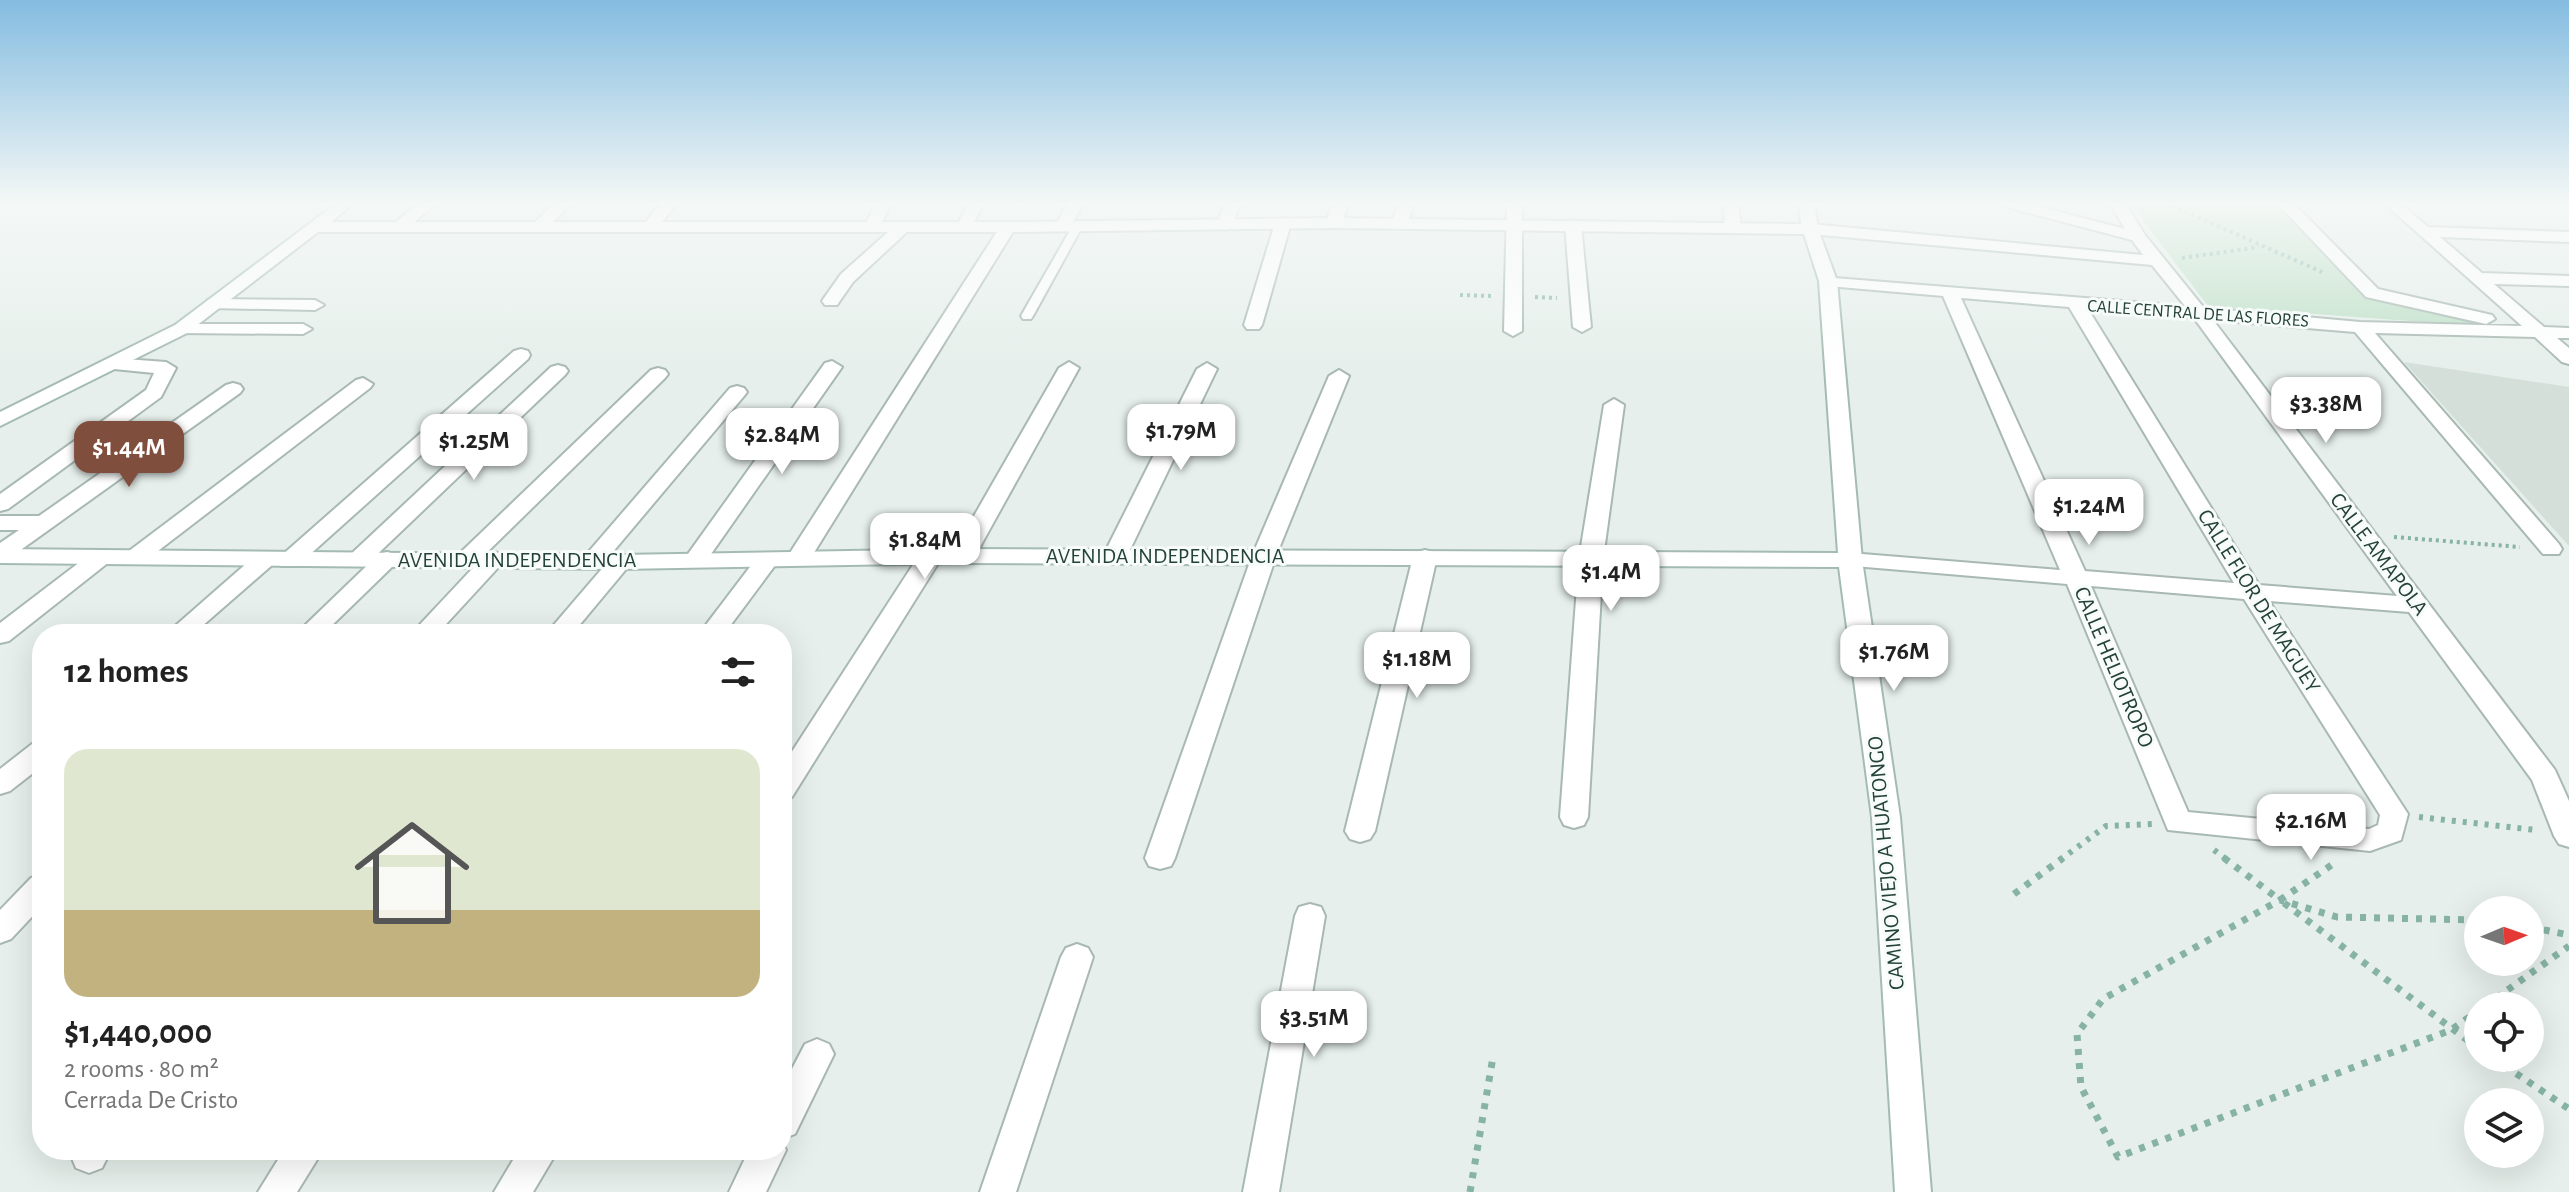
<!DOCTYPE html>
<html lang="en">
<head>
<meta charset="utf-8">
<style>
  body { margin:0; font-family:"Alegreya Sans",sans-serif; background:#f6f6f6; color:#222; height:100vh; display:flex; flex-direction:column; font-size:30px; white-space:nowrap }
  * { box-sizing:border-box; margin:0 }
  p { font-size:26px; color:#767676 }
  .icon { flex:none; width:44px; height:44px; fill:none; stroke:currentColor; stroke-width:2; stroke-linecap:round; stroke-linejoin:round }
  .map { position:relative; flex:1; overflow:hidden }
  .details { position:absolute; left:32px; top:624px; width:760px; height:536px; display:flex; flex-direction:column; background:#fff; border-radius:32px; box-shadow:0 8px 32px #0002 }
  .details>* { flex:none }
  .needle { width:52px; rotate:88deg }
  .fabs { position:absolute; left:2464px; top:896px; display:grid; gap:16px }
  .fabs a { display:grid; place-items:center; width:80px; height:80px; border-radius:50%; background:#fff; box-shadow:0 8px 32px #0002; font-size:40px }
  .price { position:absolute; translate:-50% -68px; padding:0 18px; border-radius:16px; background:#fff; color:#222; font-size:26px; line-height:52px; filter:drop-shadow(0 2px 4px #0008) }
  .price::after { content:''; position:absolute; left:50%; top:48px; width:24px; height:18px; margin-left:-12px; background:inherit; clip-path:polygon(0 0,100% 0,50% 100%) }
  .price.selected { background:#804e3d; color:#fff }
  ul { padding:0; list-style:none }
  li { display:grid; align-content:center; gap:16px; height:424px; padding:0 32px }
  li span { display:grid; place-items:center; height:248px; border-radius:24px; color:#555 }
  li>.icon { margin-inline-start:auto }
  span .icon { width:144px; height:144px; fill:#fffc; stroke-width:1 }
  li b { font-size:34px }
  h2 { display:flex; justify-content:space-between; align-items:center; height:96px; padding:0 32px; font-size:34px }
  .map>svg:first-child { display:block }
  .built { fill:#d4dfda }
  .green { fill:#bfe0c8 }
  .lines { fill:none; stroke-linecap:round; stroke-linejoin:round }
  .service-casing { stroke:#a8b8b2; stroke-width:4 }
  .minor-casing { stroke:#a8b8b2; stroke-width:4 }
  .secondary-casing { stroke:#a4bbb3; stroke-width:4 }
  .path-far2 { stroke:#86b3a5; stroke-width:4; stroke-dasharray:3 4; stroke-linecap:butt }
  .path-far1 { stroke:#86b3a5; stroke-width:6; stroke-dasharray:4 7; stroke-linecap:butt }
  .path { stroke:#86b3a5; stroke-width:7; stroke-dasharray:6 8; stroke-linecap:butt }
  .service { fill:#fff; fill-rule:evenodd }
  .minor { fill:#fff; fill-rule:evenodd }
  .secondary { fill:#fff; fill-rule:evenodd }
  .labels { text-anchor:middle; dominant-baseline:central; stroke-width:6; stroke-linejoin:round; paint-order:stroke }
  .far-street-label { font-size:18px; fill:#24423a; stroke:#f7fbf9 }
  .street-label { font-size:22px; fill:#24423a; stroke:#f7fbf9 }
</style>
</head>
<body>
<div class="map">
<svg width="2569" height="1192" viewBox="0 0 2569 1192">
  <rect width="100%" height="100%" fill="#e6efeb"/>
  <path class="built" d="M2404,362L2569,387V546Z"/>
  <path class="green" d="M2130,203H2278L2366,293L2504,328L2208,306Z"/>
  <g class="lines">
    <g class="service-casing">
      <path id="service" d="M1077,224L1082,227L1033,316L1031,319H1023L1021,316L1072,227Z"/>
    </g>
    <g class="minor-casing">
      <path id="minor" d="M419,203H436L405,230H393V224Z
        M555,203H572L545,230H533V224Z
        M661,203H677L655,231H643L641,228Z
        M876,203H891L880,227L872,232L864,227Z
        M969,203H984L970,230H958L956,227Z
        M1068,203H1083L1069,230H1057L1055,227Z
        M1226,203H1241L1232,225L1224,230L1216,225Z
        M1333,203H1348L1342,223L1334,228L1326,223Z
        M1400,203H1415L1407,223L1399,228L1391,223Z
        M1507,203H1522V331L1513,336L1504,331Z
        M1723,203H1738L1741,227L1739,230L1733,232L1725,227Z
        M2000,203H2025L2125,229L2110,203H2125L2145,235L2204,308L2360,322L2522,326L2384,203H2400L2428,227L2569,232V242L2440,237L2482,273L2569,276V286L2494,284L2544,327L2569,328V338H2557L2569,348V364L2562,362L2535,337L2375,333L2559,544L2562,549L2559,554H2543L2355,332L2213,320L2555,770L2569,801V847L2559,844L2554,836L2532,780L2409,612L2269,601L2408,814L2401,840L2370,851L2168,830L2067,584L1842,565L1838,560L1842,555L1850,553L2060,570L1943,296L1828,286L1822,285L1819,281L1822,277L2185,306L2152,265L1810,234L1802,229L1810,224L2143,255L2132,240L2003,206ZM1961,298L2069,307L2234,583L2085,571ZM2088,309L2194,318L2397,596L2259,585ZM2091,586L2244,599L2380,815L2378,825L2369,829L2188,812Z
        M2277,203H2293L2378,289L2492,315L2495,319L2486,324L2366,297Z
        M1283,218L1291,223L1262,325L1259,329H1247L1244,325L1275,223Z
        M1573,220L1581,225L1591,327L1582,332L1573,327L1565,225Z
        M903,222L909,224V230L853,282L837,305H825L822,301L841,274L897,224Z
        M1008,222L1016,227L810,559L806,564H790L786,559L1000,227Z
        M214,299L315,300L324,305L315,310L208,308L205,304L208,300Z
        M181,324H303L312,329L303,334L175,333L172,329Z
        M521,349L528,351L530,355L528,359L297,566H281L277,561L281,556L514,351Z
        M111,358L166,362L176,368L161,397L8,509L0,511V494L146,390L154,373L104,368L102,364Z
        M832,361L842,367L704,564H688L684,559L688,554L825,363Z
        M1069,362L1079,368L975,556L971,561H955L951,556L1059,368Z
        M1207,363L1217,369L1127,556L1123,561H1107L1103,556L1197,369Z
        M558,365L565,367L568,371L565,375L366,565H350L346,560L350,555L551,367Z
        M658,368L665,370L668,374L665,378L475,564H459L455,559L459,554L651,370Z
        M1339,370L1349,376L1276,556L1175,858L1171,866L1160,869L1149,866L1145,858L1252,556L1329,376Z
        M363,378L373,384L370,388L141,564H125L121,559L125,554L356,380Z
        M233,383L240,385L243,389L240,393L8,559L0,561V543L19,530H0V516H39L226,385Z
        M737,386L744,388L747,392L744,396L601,566H585L581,561L585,556L730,388Z
        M1614,399L1624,405L1603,559L1588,817L1584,825L1574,828L1564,825L1560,817L1579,559L1604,405Z
        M101,550L109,552L113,557L109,562L9,641L0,643V623L93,552Z
        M930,550L938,552L942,557L792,797L782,800V767L918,557L922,552Z
        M1425,550L1433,552L1437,557L1375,831L1370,839L1360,842L1350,839L1345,831L1413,557L1417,552Z
        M387,552L395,554L399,559L395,564L323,634H296L379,554Z
        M494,552L502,554L506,559L437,634H411L486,554Z
        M767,553L775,555L779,560L724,634H699L759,555Z
        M263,554L271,556L275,561L271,566L193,634H166L255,556Z
        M620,555L628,557L632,562L572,634H546L612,557Z
        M42,741V766L10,791L0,794V769L32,744Z
        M42,874V906L11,939L0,943V910L31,878Z
        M1310,904L1321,907L1325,916L1279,1192H1243L1295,916L1299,907Z
        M1077,944L1088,948L1093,957L1016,1192H980L1061,957L1066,948Z
        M817,1039L829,1044L834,1054L795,1134L782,1139V1088L805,1044Z
        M782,1141L786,1150L766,1192H729L749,1150H782Z
        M74,1150H111L102,1168L89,1173L76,1168L71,1156Z
        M284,1150H323L297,1192H258Z
        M519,1150H558L533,1192H494Z"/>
    </g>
    <g class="secondary-casing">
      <path id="secondary" d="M337,203H354L331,222H1008L1334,218L1801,224L1799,203H1814L1818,229L1837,281L1862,560L1900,817L1931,1192H1895L1872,817L1839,567L963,563L620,569L0,563V549L620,555L963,549L1838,553L1819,281L1804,234L1334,228L1008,232H318L187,333L0,426V412L175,325Z"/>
    </g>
    <path class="path-far2" d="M2166,203L2322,272
      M2182,258L2259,247
      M1460,295L1493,296
      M1535,297L1557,298
      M2394,537L2520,547"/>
    <path class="path-far1" d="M2419,817L2536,830
      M2214,850L2227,860
      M2060,860L2106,826L2153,824"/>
    <path class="path" d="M2224,858L2280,900L2336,862
      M2014,894L2063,858
      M2284,903L2478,1048
      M2478,920L2337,917L2280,900L2103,999L2077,1034L2081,1087L2118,1157L2451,1030L2478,1011
      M2530,927L2569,935
      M2485,1006L2569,946
      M2493,1058L2569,1109
      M1470,1192L1493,1057"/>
    <use href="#service" class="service"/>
    <use href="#minor" class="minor"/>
    <use href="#secondary" class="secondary"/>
  </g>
  <linearGradient id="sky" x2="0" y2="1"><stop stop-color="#84bce0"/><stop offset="0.55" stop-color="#f4f8f6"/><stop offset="1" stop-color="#f4f8f6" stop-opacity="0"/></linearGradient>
  <rect width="2569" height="370" fill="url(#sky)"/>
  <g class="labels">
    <g class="far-street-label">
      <text transform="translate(2198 314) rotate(4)">CALLE CENTRAL DE LAS FLORES</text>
    </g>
    <g class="street-label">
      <text transform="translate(2379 554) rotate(53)">CALLE AMAPOLA</text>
      <text x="1165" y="556">AVENIDA INDEPENDENCIA</text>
      <text x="517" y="560">AVENIDA INDEPENDENCIA</text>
      <text transform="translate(2259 601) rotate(58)">CALLE FLOR DE MAGUEY</text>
      <text transform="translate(2114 667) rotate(67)">CALLE HELIOTROPO</text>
      <text transform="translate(1886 863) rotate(-95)">CAMINO VIEJO A HUATONGO</text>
    </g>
  </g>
</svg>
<div class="fabs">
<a><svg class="needle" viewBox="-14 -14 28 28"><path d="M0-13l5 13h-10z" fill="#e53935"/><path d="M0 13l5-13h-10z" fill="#767676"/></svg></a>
<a><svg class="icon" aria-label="locate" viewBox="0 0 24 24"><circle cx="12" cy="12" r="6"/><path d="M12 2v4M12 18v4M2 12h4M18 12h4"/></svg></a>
<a><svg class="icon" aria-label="layers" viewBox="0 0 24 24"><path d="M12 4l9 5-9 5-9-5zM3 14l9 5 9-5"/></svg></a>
</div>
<b class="price" style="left:2326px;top:445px">$3.38M</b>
<b class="price" style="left:1181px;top:472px">$1.79M</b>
<b class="price" style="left:782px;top:476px">$2.84M</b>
<b class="price" style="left:474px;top:482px">$1.25M</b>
<b class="price selected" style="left:129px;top:489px">$1.44M</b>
<b class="price" style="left:2089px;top:547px">$1.24M</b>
<b class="price" style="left:925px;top:581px">$1.84M</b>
<b class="price" style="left:1611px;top:613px">$1.4M</b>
<b class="price" style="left:1894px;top:693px">$1.76M</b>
<b class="price" style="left:1417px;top:700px">$1.18M</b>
<b class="price" style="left:2311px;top:862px">$2.16M</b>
<b class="price" style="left:1314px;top:1059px">$3.51M</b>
<section class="details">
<h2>12 homes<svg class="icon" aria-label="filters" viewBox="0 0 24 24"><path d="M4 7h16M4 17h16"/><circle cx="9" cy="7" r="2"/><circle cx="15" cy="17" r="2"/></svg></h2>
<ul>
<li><span style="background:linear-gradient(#dfe7d0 65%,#c2b280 0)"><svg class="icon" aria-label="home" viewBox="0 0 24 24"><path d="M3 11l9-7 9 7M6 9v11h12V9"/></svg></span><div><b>$1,440,000</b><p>2 rooms · 80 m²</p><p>Cerrada De Cristo</p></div></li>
</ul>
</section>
</div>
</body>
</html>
